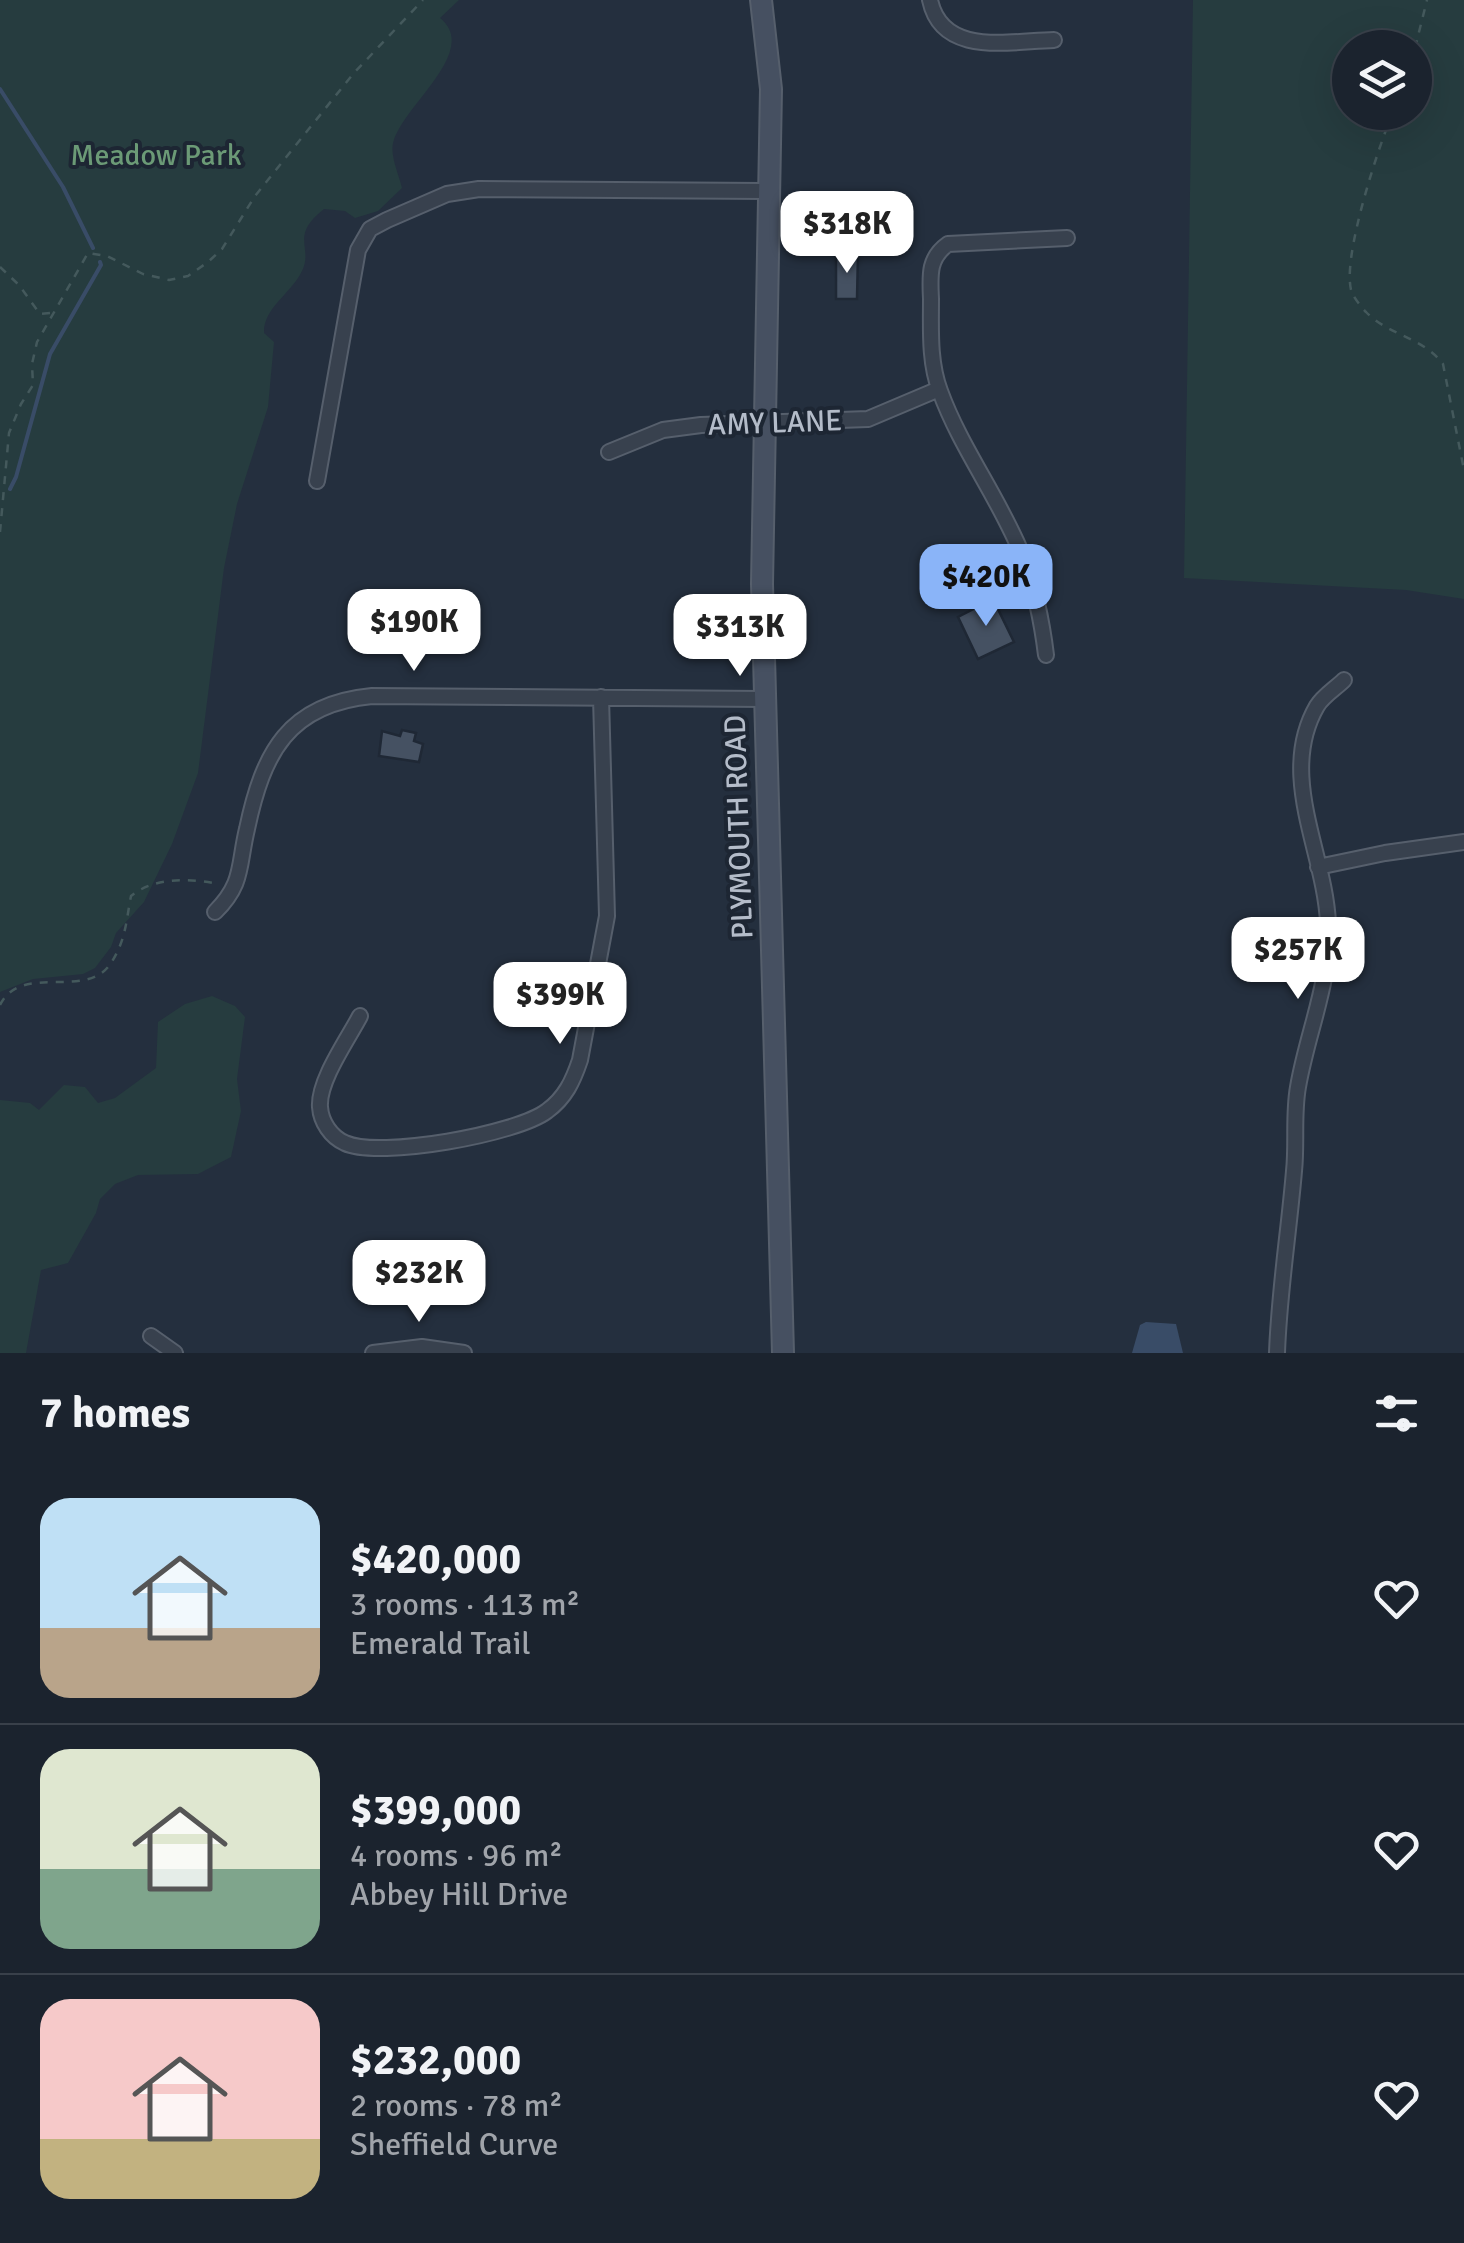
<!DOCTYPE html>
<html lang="en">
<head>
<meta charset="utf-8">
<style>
  body { margin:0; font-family:Signika,sans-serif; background:#242b36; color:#f1f3f6; height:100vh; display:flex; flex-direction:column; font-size:38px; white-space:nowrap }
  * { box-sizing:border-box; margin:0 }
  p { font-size:32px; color:#a0a4aa }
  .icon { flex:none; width:55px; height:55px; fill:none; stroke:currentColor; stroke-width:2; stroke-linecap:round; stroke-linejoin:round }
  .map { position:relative; height:1353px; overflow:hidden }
  .sheet { display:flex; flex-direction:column; background:#1b232e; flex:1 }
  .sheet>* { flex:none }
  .fabs { position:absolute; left:1332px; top:30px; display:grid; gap:20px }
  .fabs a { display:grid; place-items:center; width:100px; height:100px; border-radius:50%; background:#1b232e; box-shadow:0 10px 40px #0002,0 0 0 2px #39404a; font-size:50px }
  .price { position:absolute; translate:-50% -85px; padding:0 22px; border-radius:20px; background:#fff; color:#222; font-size:32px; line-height:65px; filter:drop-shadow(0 2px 5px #0008) }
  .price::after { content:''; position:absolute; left:50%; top:60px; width:30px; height:22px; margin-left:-15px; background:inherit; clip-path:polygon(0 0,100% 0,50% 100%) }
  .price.current { background:#8ab4f8; color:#111 }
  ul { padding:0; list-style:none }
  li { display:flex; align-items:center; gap:30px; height:250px; padding:0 40px }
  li+li { border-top:2px solid #39404a }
  li span { display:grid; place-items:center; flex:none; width:280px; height:200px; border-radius:30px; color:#555 }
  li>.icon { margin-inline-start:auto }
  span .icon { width:120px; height:120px; fill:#fffc; stroke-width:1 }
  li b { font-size:42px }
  h2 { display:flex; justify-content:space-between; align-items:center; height:120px; padding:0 40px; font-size:42px }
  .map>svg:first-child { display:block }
  .green { fill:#263c3f; fill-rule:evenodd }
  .water { fill:#394c67 }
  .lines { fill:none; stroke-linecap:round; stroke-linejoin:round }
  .stream { stroke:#394c67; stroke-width:4 }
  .building { fill:#455162; stroke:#1f2835; stroke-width:2.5 }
  .lane-casing { stroke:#565f6c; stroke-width:11 }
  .street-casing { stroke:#565f6c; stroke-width:18 }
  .secondary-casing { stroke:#565f6c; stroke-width:24 }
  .path { stroke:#44595c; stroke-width:2.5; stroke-dasharray:8 8; stroke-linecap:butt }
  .lane { stroke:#38414e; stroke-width:8 }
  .street { stroke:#38414e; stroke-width:14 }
  .secondary { stroke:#465061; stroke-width:20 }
  .labels { text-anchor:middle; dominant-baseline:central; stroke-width:8; stroke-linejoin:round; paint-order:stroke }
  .park-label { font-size:30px; fill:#6b9a76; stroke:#1d2633 }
  .street-label { font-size:30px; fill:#b4bcc9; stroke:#1d2633 }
</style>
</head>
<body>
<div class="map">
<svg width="1464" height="1353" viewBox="0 0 1464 1353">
  <rect width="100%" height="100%" fill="#242f3e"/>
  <path class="green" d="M0,0H459L440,18C481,51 402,106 393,143C390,156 399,175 402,188L378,211L355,218L345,211L324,209C288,237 315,248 301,273C290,294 263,309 264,333L274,342L268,407L237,504L224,568L198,773L172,844L144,902L116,933L111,947L95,968L83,974L33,979L0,992Z
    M1193,0H1464V599L1406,590L1184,578ZM1350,48H1415V112H1350Z
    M212,996L235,1006L245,1017L237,1079L241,1111L231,1157L198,1174L138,1175L115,1184L100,1199L96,1213L68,1263L41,1270L26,1353H0V1100L30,1103L39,1110L64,1085L85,1087L98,1103L115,1098L156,1068L158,1022L185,1004Z"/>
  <path class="water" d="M1146,1322L1176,1324L1183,1353H1132L1140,1325Z"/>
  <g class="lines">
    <path class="stream" d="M0,89L63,187L93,248
      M10,489L16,477L50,354L101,265L100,262"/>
  </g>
  <path class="building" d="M836,252L858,253L857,299H836Z
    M993,599L1014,642L978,659L958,617Z
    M402,730L416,733L414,741L423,744L419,762L379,756L382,731L400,736Z"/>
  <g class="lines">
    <g class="lane-casing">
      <path id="lane" d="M942,589L1030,583"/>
    </g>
    <g class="street-casing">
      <path id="street" d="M930,0C942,57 1009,41 1054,40
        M609,452L663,430L701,425L868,419L939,389
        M317,481L358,250L370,229L387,220L447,194L479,189L770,191
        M1046,655C1042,622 1035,588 1023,557C1000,499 961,449 940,391C929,362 931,329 931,299C930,276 928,258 948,244L1067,238
        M1318,867L1385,853L1464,842
        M215,912C244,883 238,866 247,829C263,753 288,704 372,696L766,699
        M360,1016C348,1039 318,1081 320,1107C321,1122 331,1137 345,1143C379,1159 517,1134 547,1111C565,1098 573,1081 580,1060L607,916L601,697
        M151,1336L175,1353
        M373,1353L422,1347L464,1353
        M1277,1353C1279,1292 1289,1231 1294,1171C1297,1143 1293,1115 1298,1087C1308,1029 1331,983 1328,923C1325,852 1277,775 1317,706C1323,696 1336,688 1344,680"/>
    </g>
    <g class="secondary-casing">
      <path id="secondary" d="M761,0L771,89L762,584L783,1353"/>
    </g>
    <path class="path" d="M1415,48L1427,0
      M1393,112C1379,145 1340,262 1352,293C1355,299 1362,308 1366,312C1388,335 1424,338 1443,364L1464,470
      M0,267L19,285L40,314L51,313
      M0,532L9,433L21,404L33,385L32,364L37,342L88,253L107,256L143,274L169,280L188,276L208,262L222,249L255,196L353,74L423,0
      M0,1005C21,962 87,1001 111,963C126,940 126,921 131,896C154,877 190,878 218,884"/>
    <use href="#lane" class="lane"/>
    <use href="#street" class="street"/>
    <use href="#secondary" class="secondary"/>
  </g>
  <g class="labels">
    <g class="park-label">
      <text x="156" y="155">Meadow Park</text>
    </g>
    <g class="street-label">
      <text transform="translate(775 423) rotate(-2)">AMY LANE</text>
      <text transform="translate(739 827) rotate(-92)">PLYMOUTH ROAD</text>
    </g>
  </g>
</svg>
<div class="fabs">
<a><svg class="icon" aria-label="layers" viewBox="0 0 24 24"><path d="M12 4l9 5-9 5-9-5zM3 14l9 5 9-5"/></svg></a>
</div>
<b class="price" style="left:847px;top:276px">$318K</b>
<b class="price current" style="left:986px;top:629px">$420K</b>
<b class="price" style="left:414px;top:674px">$190K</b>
<b class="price" style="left:740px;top:679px">$313K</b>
<b class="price" style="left:1298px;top:1002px">$257K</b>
<b class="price" style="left:560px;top:1047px">$399K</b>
<b class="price" style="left:419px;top:1325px">$232K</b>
</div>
<section class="sheet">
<h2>7 homes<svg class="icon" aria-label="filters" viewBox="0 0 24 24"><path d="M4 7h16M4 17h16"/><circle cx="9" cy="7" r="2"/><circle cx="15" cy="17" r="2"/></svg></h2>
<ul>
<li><span style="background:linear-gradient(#bfe0f5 65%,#b9a48a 0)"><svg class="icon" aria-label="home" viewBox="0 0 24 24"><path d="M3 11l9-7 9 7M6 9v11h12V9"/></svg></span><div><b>$420,000</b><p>3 rooms · 113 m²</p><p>Emerald Trail</p></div><svg class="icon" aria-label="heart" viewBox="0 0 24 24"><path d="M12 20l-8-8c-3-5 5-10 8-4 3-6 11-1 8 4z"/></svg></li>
<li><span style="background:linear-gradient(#dfe7d0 60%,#7fa58c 0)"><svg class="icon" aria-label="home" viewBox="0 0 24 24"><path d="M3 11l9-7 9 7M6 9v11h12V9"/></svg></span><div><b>$399,000</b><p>4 rooms · 96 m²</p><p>Abbey Hill Drive</p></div><svg class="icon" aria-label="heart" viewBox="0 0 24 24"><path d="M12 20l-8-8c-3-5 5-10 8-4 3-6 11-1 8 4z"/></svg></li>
<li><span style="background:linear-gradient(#f6c9c9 70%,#c2b280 0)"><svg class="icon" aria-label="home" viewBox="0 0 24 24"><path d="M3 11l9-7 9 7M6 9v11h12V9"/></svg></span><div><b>$232,000</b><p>2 rooms · 78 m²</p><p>Sheffield Curve</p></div><svg class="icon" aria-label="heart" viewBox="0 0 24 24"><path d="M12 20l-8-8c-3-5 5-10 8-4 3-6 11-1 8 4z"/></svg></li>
</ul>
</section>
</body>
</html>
